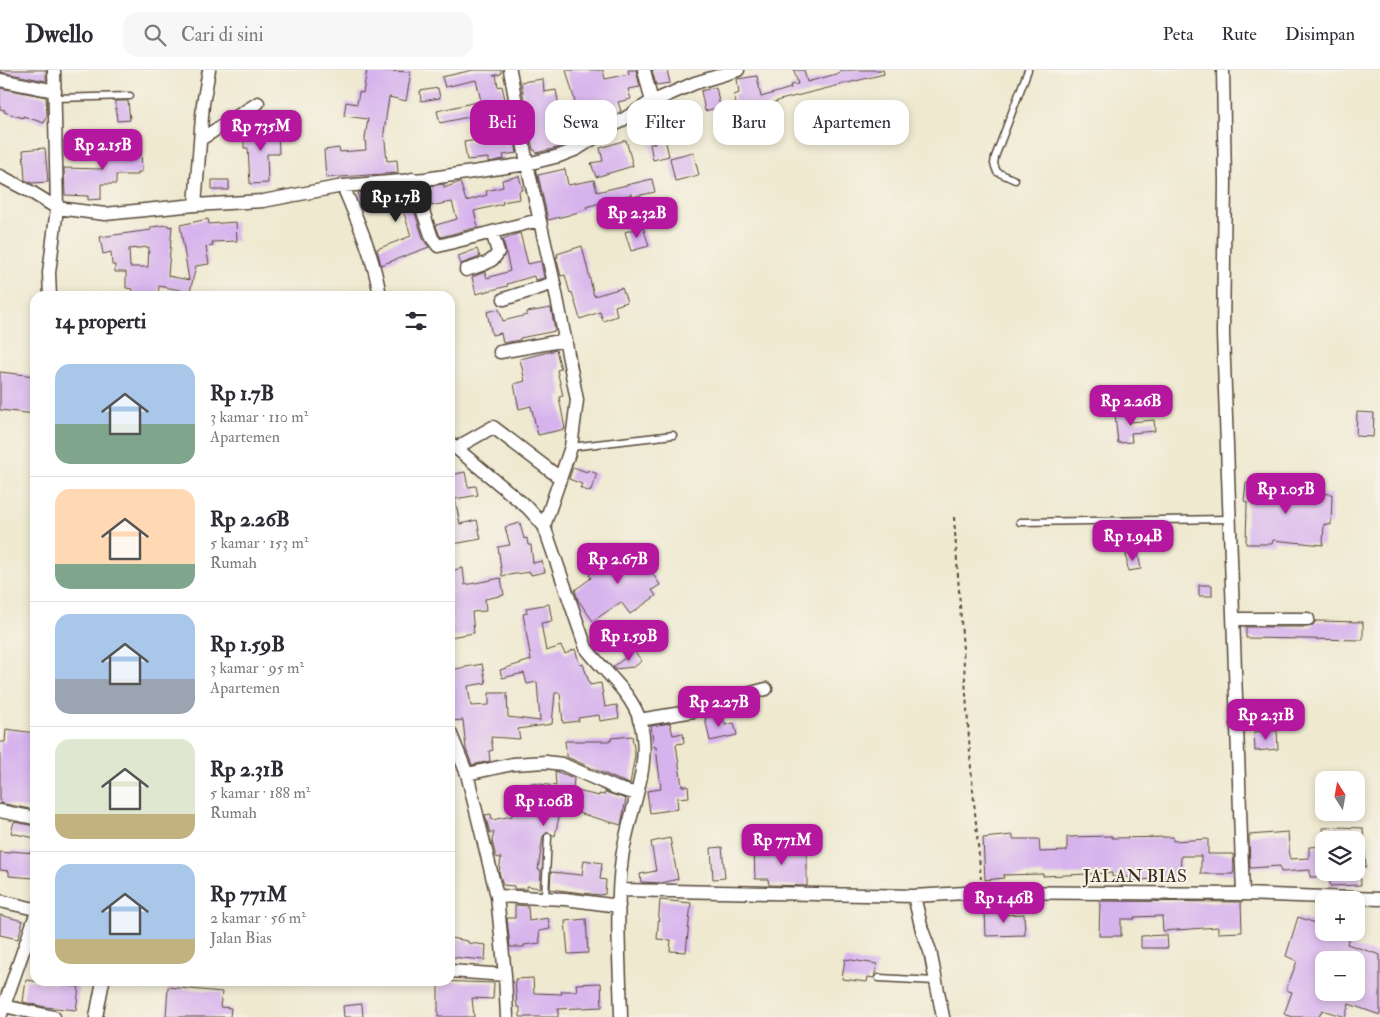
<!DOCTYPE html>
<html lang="id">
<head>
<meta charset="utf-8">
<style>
  body { margin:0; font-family:"IM FELL Double Pica",serif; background:#f7f7f7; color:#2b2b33; height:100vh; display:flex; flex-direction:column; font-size:19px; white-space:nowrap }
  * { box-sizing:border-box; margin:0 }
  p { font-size:16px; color:#7c7c81 }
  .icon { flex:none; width:28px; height:28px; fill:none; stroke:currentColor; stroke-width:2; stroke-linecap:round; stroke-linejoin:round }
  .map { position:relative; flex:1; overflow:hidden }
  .drawer { position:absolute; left:30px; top:221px; width:425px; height:695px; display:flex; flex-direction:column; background:#fff; border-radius:15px; box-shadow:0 2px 8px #0003 }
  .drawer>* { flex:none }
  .guide { position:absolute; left:470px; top:30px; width:475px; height:45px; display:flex; gap:10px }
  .needle { width:32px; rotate:349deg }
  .buttons { position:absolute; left:1315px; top:701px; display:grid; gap:10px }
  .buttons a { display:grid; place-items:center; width:50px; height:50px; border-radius:10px; background:#fff; box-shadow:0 2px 8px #0003; font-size:25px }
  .price { position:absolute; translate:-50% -42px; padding:0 11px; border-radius:10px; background:#b5179e; color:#fff; font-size:16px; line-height:32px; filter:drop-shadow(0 1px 2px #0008) }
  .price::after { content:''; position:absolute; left:50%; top:30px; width:15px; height:11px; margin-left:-8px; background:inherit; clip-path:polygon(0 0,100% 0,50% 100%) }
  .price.selected { background:#222; color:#fff }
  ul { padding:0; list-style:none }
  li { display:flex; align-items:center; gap:15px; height:125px; padding:0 25px }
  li+li { border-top:1px solid #e1e1e2 }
  li span { display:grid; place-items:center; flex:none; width:140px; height:100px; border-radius:15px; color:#555 }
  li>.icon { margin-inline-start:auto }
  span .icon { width:60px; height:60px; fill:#fffc; stroke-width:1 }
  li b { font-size:21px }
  h2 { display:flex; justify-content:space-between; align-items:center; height:60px; padding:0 25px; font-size:21px }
  .pill { padding:0 18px; border-radius:15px; background:#fff; box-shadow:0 2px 8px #0003; font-size:18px; line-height:45px }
  .pill.selected { background:#b5179e; color:#fff }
  header { display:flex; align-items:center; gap:30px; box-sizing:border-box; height:70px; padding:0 25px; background:#fff; border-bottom:1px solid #e1e1e2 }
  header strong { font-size:24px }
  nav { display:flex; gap:28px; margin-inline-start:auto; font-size:18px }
  .search { width:350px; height:45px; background:#f7f7f7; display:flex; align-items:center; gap:12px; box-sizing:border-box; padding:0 18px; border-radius:15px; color:#7c7c81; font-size:19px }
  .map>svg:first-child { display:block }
  .building { fill:#d7b3ed; fill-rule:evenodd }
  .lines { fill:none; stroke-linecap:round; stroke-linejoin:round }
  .service-casing { stroke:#564739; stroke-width:9 }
  .minor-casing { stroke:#564739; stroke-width:15 }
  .path { stroke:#564739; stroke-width:2; stroke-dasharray:4 4; stroke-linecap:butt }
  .service { stroke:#fff; stroke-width:6 }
  .minor { stroke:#fff; stroke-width:12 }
  .labels { text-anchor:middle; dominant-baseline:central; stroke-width:4; stroke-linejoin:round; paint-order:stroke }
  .street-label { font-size:18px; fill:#3b2a1e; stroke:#f7f3e8 }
</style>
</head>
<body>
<header>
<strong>Dwello</strong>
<div class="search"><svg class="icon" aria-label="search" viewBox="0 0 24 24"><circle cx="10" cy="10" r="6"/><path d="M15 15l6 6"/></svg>Cari di sini</div>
<nav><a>Peta</a><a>Rute</a><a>Disimpan</a></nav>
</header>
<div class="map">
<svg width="1380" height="947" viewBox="0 0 1380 947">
  <rect width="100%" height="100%" fill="#f7f3e8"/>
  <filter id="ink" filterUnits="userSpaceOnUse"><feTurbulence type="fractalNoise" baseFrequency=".02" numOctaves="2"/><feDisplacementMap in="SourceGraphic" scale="10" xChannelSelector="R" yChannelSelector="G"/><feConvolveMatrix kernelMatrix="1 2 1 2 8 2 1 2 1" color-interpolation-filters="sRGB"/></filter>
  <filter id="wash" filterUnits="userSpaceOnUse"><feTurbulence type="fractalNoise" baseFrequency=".0096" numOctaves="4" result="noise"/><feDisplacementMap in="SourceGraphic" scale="20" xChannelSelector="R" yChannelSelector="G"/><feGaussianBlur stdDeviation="1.12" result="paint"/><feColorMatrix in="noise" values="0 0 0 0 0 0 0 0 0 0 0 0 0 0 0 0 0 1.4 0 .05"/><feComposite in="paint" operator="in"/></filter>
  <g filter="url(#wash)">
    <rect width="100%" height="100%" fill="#efe9d0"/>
    <g id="blocks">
      <path class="building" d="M0,0H46V11L0,2Z
        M367,0L411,2L406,31L389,27L384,62L387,91L397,90L398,103L326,108L324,80L339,78L340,82L366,80L365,68L368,49L344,46L346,32L357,34L359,22L363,23Z
        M473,0H501V4L493,6L496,5L498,17L502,16L505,29H507L517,83L503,85L504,89L488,92V88L467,90L464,72L485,69L482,44L440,53L437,41L481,31L476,10L445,17L442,7Z
        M566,0H603L605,9L629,4L628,0H636L640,17L628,19L631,29L618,32L621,41L611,48L600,50L601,54L584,63Z
        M652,0H667L670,13L656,15Z
        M794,0H804L807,12L840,3V0H883L884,4L780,30L758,39L738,43L734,25L739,23L737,9L757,6L761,27L791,18L790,15L798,14Z
        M543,9L544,22L556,20L564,62L578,58L580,67L557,78L536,83L535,80H533L521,12Z
        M716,17L720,37L705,41L701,21Z
        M0,18L46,27L47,45L44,53L23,46V48L4,42L5,40L0,39Z
        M438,18L440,28L421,31L420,21Z
        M115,31H128L130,50L117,51Z
        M679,33L683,48L660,53L656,39Z
        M662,56L669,86L653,90L650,74L655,73L652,59Z
        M278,58L279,84H267L268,113L250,114L248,78H244V61Z
        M103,69H120V80L141,79L142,102H138V105H116V114H101V129L88,130V126L65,125L64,98L102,99Z
        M626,70L633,96L596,107L591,93L603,91L600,78Z
        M45,78L48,112L32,113L25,110L23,80Z
        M693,82L699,105L675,111L670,88Z
        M565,99L568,115L594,110L597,122L652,109L655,122L632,127V124L586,137L587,139L569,145L548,150L538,105Z
        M519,106L523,120L519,121L520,129L502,132L503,134L474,141L478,157L441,167L439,164L436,155L457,149L452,132L430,136L423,117L444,114V118L460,112L466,131L487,125L486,121L503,117L502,110Z
        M212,110H229V120H212Z
        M400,119V121L407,119L424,171L429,177L381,195L377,179L411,166L402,137L372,140V137L361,138L358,123Z
        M208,149L209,154L236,152L237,171L212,172L213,176L206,177L209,194L196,196L190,222L159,216L158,226H132L133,219L126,218V202H115V195H112L111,182L103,184L100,167L151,160V157L168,155L169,157L172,156L168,206L189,210L180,155ZM149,177L148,197H130L129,179Z
        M643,157L649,176L631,181L625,162Z
        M520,163L528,194L541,191L544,208L535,210L534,206L507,214L508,216L476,224L472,207L485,202L487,208L510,201L503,169Z
        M582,176L594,226L622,218L627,232L615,236L617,246L603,251L600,242L580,249L572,222L570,223L565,205L561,206L556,187H558L557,184Z
        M477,179L480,187L461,194L458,186Z
        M551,238L555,261L520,268V270L503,273L501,263L492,265L487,242L499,239L503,251L527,245V242Z
        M556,280L561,299L557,300L563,326L559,327L565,359L538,365L531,336L519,339L514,314L525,311L520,289Z
        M0,302L35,306V344L0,340Z
        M1357,342L1374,343L1373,367L1356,366Z
        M1130,343V352L1154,350L1155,361L1131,363L1132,372L1118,373L1115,345Z
        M573,397L587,402L588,400L597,404L590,422L580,418L582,414L569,409Z
        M465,402L468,417L476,416L478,425L455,429L460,454L477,450L481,469L453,474L450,459V425H453L450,405Z
        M1246,413L1271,415V417L1305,420V423L1332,424L1331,455L1324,454L1323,475L1273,470L1272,474H1246L1247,432L1244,431Z
        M520,453L524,469L527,468L528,475H531L533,493L542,491L545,502L531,505L530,502L502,506L498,477L510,475L505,457Z
        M633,474L660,515L652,520L656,526L630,544L621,532L593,551L578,530L575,520L591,508L589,505Z
        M1138,483L1141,499L1128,501L1126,484Z
        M463,498L465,515L501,508L504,525L485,529L486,541L472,542L474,563L450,567V523H452L450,501Z
        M1199,515H1212V526H1199Z
        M549,534L552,551L541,553L546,581L561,576L565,584L575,579L580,595L583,594L590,615L601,613L605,637L617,635L619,648L600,651L599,645L578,648L579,651L563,653L560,623H555L552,654L518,659L520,669L491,667L493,680L489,681L490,691L472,695L466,679L463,650L450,651V600L482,594L486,613L468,616L471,636L489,635V623H507L508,647L540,651L537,612L527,614L524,603L502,608L500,600L531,590L523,544L527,543L526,538Z
        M1316,551L1363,552V570L1246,568V557H1308L1312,556Z
        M615,557L620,568L603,577L598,566Z
        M634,581L642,591L634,597L615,599L613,597Z
        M722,644L725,655L734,653L737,665L710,671L705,648Z
        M670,653L673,665L683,663L684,673L676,674L682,716H688L689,727L677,728L678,739L650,743L647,721L661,719L656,677H654L651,656Z
        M6,659L35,663V740L0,733V672H5Z
        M1277,661L1278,679L1255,681L1254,662Z
        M632,666L635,685L630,714L619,710L567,687L565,671H611V668Z
        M555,701L574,708L573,720L599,726V724L604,725L605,722L626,729L621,755L571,741V743L560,742L555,766L548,762L543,766L538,800H541L540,818L527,816V819H514V816L503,815L499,802L501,788L496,787L492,771L494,762L490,763L485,745L491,744L492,750L512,746L513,739L527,742L530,713L556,716Z
        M14,752L35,756V768L11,763Z
        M1338,757L1363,758L1366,797H1356V770H1324L1323,758Z
        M1288,762L1290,789L1309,788V777L1324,776V807H1310V800L1281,802L1280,796L1250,798L1249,765Z
        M1013,765V769H1039L1040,782L1067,781V767L1112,766V768L1173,767V771L1208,769V784H1233L1234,799L1233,804H1201V786H1181L1180,808L1153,807V809L1130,811L1129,807H1112V803L1043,806V804L1003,805L1004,808L985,810L983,768Z
        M670,768L678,809L662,813L641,812L640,804L656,801L651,772Z
        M722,777L725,808L713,809L711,778Z
        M807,778V816L769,815L768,809H755L754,779Z
        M10,781L35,783L34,808L9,806V801L0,800V782L10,783Z
        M584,790L602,793L600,809L606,810L605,824L600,825L550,819L551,802L582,805Z
        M1329,802H1360L1361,815L1330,816Z
        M660,830L691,833L686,882L670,881L671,870L657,869Z
        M1100,831L1241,832L1242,862L1218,863V857L1163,861L1162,846L1134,847L1135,849H1121V866H1099Z
        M515,835L528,836L529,851L548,848L550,859L539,861L540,873L524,875V877H510L507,848H515Z
        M1004,839V845L1024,844L1025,865L986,866L985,840Z
        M0,845L23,851L18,869L0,865Z
        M1298,847L1324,856V862H1342L1350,865L1347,874L1380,885V945L1349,934L1345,947L1322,940L1319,947H1293L1284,944L1292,922L1286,920L1297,891L1286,886ZM1324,890H1356V922H1324Z
        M586,849L588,883L568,884L565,851Z
        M1167,865L1168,878H1141V866Z
        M450,868L468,871V873L486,875L485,890L450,887Z
        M845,889L877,894L874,908L868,907L867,912L842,909Z
        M533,908L534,923L562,924L561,921H577L576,914L601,913L602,937L558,939V947H520V937H517L515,909Z
        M26,910L79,917L76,940L45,937L23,932Z
        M438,911L494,913L493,929L472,928L474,947H438Z
        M168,917L222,922L220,937L231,938L230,947H166Z
        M362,934L363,947H344L343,936Z"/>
    </g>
  </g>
  <g filter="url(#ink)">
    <use href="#blocks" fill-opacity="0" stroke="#564739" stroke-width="1"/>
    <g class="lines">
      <g class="service-casing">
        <path id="service" d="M55,28L130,26
          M1015,110L997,102L994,94L995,87L1028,0
          M571,377L673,365
          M1020,452L1229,449
          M545,827L548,767
          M879,908L935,911"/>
      </g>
      <g class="minor-casing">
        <path id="minor" d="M510,0L527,94L554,213L577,330L571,377L544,456
          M644,0L652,32
          M1223,0L1225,113L1223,264L1243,824
          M0,10L55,21
          M201,69L258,33
          M0,106L31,122L57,138L105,144L195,135L263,131L343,116L425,109L527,94L559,86L577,79L649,33L695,13L738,0
          M412,109L432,168L438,176L539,150
          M343,116C358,152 374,187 380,226
          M195,135L203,34L209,0
          M466,200C477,196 493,194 498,182L492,162
          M50,226L49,203L57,138L54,0
          M504,229L554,213
          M500,282L566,270
          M450,373L528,438L544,456L586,578C603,601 632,623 640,651C653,697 628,742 622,788C615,840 620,894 621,947
          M456,378L493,357L560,408
          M1233,549H1308
          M639,650L694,641L702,636L766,619
          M450,662L467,704L497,826L505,905L507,947
          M467,704L513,694L546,692L562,694L616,718L637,724
          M0,741L35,748
          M620,820L914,826L982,822L1243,824L1380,829
          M497,826L565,829L619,836
          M914,826L922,860L930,881L943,947
          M0,831L35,839
          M451,901L505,905
          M4,936L54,947
          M0,947L35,847
          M96,947L103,911"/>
      </g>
      <path class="path" d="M954,447L971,698L981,809"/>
      <use href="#service" class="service"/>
      <use href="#minor" class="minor"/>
    </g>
  </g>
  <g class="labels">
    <g class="street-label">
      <text x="1135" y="806">JALAN BIAS</text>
    </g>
  </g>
</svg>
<div class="buttons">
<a><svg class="needle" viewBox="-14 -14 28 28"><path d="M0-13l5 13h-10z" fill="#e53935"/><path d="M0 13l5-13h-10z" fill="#7c7c81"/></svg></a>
<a><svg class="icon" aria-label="layers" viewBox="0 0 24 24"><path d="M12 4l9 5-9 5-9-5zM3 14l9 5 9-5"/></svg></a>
<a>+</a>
<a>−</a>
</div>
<b class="price" style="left:261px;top:82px">Rp 735M</b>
<b class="price" style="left:103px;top:101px">Rp 2.15B</b>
<b class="price selected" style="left:396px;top:153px">Rp 1.7B</b>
<b class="price" style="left:637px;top:169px">Rp 2.32B</b>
<b class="price" style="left:1131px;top:357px">Rp 2.26B</b>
<b class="price" style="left:1286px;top:445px">Rp 1.05B</b>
<b class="price" style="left:1133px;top:492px">Rp 1.94B</b>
<b class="price" style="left:618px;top:515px">Rp 2.67B</b>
<b class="price" style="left:629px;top:592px">Rp 1.59B</b>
<b class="price" style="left:719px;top:658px">Rp 2.27B</b>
<b class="price" style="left:1266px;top:671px">Rp 2.31B</b>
<b class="price" style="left:544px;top:757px">Rp 1.06B</b>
<b class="price" style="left:782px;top:796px">Rp 771M</b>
<b class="price" style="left:1004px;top:854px">Rp 1.46B</b>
<div class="guide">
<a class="pill selected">Beli</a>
<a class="pill">Sewa</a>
<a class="pill">Filter</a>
<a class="pill">Baru</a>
<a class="pill">Apartemen</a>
</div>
<section class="drawer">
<h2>14 properti<svg class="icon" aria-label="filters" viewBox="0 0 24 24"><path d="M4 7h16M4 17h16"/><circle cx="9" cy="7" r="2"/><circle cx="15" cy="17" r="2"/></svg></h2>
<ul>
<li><span style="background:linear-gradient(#a9c7e8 60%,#7fa58c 0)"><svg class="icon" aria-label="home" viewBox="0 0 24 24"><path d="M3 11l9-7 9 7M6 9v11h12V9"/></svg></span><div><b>Rp 1.7B</b><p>3 kamar · 110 m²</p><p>Apartemen</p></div></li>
<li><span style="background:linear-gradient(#ffd9b3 75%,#7fa58c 0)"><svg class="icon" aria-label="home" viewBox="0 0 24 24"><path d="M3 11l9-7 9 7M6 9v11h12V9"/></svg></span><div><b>Rp 2.26B</b><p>5 kamar · 153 m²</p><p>Rumah</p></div></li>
<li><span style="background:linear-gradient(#a9c7e8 65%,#9aa5b1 0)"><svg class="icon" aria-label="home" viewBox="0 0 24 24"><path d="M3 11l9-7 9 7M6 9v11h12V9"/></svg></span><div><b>Rp 1.59B</b><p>3 kamar · 95 m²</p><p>Apartemen</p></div></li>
<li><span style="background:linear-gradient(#dfe7d0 75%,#c2b280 0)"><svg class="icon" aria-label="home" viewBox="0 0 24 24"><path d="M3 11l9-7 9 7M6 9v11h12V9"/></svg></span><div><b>Rp 2.31B</b><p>5 kamar · 188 m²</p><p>Rumah</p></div></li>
<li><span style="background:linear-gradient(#a9c7e8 75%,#c2b280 0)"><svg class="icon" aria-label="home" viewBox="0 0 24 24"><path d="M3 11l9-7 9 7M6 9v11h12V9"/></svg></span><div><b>Rp 771M</b><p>2 kamar · 56 m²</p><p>Jalan Bias</p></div></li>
</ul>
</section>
</div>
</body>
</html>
